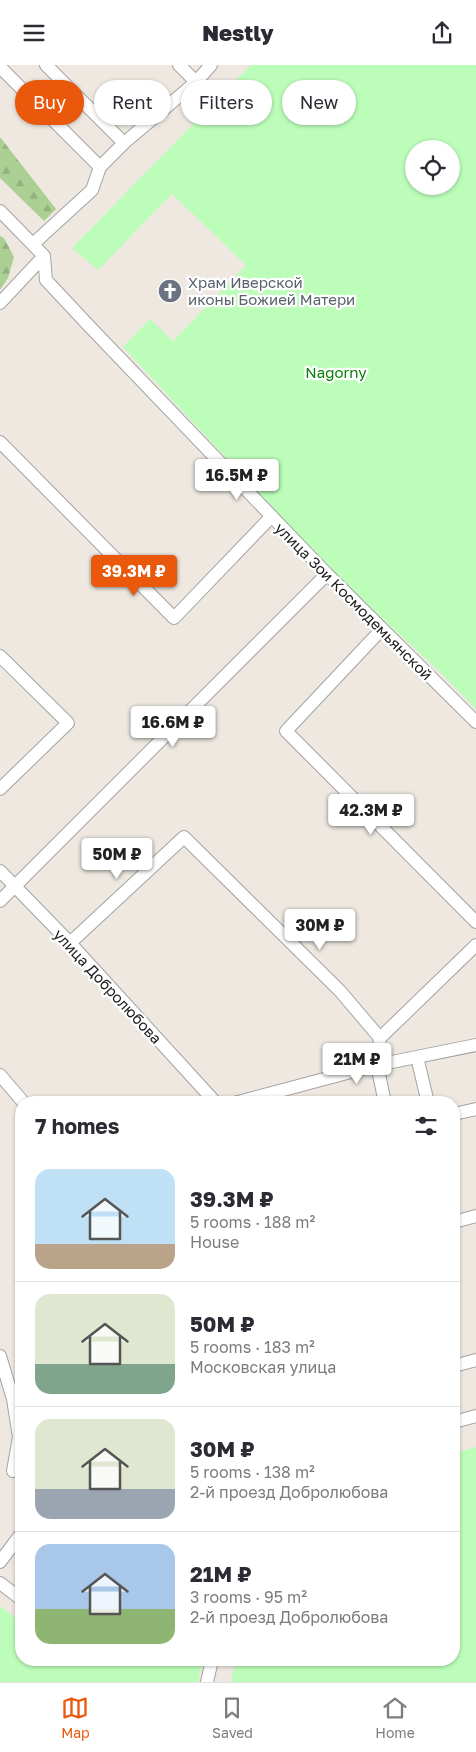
<!DOCTYPE html>
<html lang="en">
<head>
<meta charset="utf-8">
<style>
  body { margin:0; font-family:"Golos Text",sans-serif; background:#f2f2f3; color:#2b2b33; height:100vh; display:flex; flex-direction:column; font-size:19px; white-space:nowrap }
  * { box-sizing:border-box; margin:0 }
  p { font-size:16px; color:#7c7c81 }
  .icon { flex:none; width:28px; height:28px; fill:none; stroke:currentColor; stroke-width:2; stroke-linecap:round; stroke-linejoin:round }
  .map { position:relative; flex:1; overflow:hidden }
  .details { position:absolute; left:15px; top:1031px; width:445px; height:570px; display:flex; flex-direction:column; background:#fff; border-radius:20px; box-shadow:0 1px 4px #0004 }
  .details>* { flex:none }
  .banner { position:absolute; left:15px; top:15px; width:446px; height:45px; display:flex; gap:10px }
  .fabs { position:absolute; left:405px; top:75px; display:grid; gap:10px }
  .fabs a { display:grid; place-items:center; width:55px; height:55px; border-radius:50%; background:#fff; box-shadow:0 1px 4px #0004; font-size:25px }
  .price { position:absolute; translate:-50% -42px; padding:0 11px; border-radius:5px; background:#fff; color:#222; font-size:16px; line-height:32px; filter:drop-shadow(0 1px 2px #0008) }
  .price::after { content:''; position:absolute; left:50%; top:30px; width:15px; height:11px; margin-left:-8px; background:inherit; clip-path:polygon(0 0,100% 0,50% 100%) }
  .price.on { background:#ea580c; color:#fff }
  ul { padding:0; list-style:none }
  li { display:flex; align-items:center; gap:15px; height:125px; padding:0 20px }
  li+li { border-top:1px solid #e1e1e2 }
  li span { display:grid; place-items:center; flex:none; width:140px; height:100px; border-radius:15px; color:#555 }
  li>.icon { margin-inline-start:auto }
  span .icon { width:60px; height:60px; fill:#fffc; stroke-width:1 }
  li b { font-size:21px }
  h2 { display:flex; justify-content:space-between; align-items:center; height:60px; padding:0 20px; font-size:21px }
  .pill { padding:0 18px; border-radius:22px; background:#fff; box-shadow:0 1px 4px #0004; font-size:18px; line-height:45px }
  .pill.on { background:#ea580c; color:#fff }
  header { display:flex; justify-content:space-between; align-items:center; height:65px; padding:0 20px; background:#fff; font-size:22px; font-weight:800 }
  .tabs { display:flex; justify-content:space-around; align-items:center; height:70px; border-top:1px solid #e1e1e2; background:#fff; font-size:14px; color:#7c7c81 }
  .tabs a { display:grid; justify-items:center; gap:2px }
  .tabs .on { color:#ea580c }
  .map>svg:first-child { display:block }
  .forest { fill:url(#forest-firs) }
  .park { fill:#bcfdb9; fill-rule:evenodd }
  .lines { fill:none; stroke-linecap:round; stroke-linejoin:round }
  .minor-casing { stroke:#a3a3a3; stroke-width:14 }
  .minor { stroke:#fff; stroke-width:12 }
  .labels { text-anchor:middle; dominant-baseline:central; stroke-width:4.5; stroke-linejoin:round; paint-order:stroke }
  .worship-label { font-size:15px; fill:#5b616d; stroke:#fff; text-anchor:start }
  .park-label { font-size:15px; fill:#087f05; stroke:#fff }
  .street-label { font-size:15px; fill:#1c1c1c; stroke:#fff }
</style>
</head>
<body>
<header><svg class="icon" aria-label="menu" viewBox="0 0 24 24"><path d="M4 6h16M4 12h16M4 18h16"/></svg>Nestly<svg class="icon" aria-label="share" viewBox="0 0 24 24"><path d="M12 15V3M7 8l5-5 5 5M5 13v7h14v-7"/></svg></header>
<div class="map">
<svg width="476" height="1617" viewBox="0 0 476 1617">
  <defs>
    <pattern id="forest-firs" width="22" height="20" patternUnits="userSpaceOnUse" patternTransform="scale(1.25)"><rect width="22" height="20" fill="#acd093"/><path d="M5 1l3.5 6h-7zM16 11l3.5 6h-7z" fill="#93b27e"/></pattern>
  </defs>
  <rect width="100%" height="100%" fill="#eee8e1"/>
  <path class="forest" d="M0,72L56,144L44,156L0,113Z
    M0,171L4,173L14,192L8,213L0,225Z"/>
  <path class="park" d="M251,0H476V644L441,608L332,507L123,282L150,254L173,276L246,200L172,129L98,205L72,183ZM414,84H451V121H414Z
    M476,1382V1617H231L236,1595H454V1388Z
    M0,1541L21,1558V1595H203L198,1617H0Z"/>
  <g class="lines">
    <g class="minor-casing">
      <path id="minor" d="M0,2L100,102
        M196,17L211,0
        M124,78L196,17L179,0
        M0,146L44,191L46,215L90,262L327,509L476,657
        M33,179L92,125L100,102L124,78L46,0
        M0,238L44,191
        M0,377L174,553L271,452
        M382,564L286,666L476,857
        M0,591L68,658L0,724
        M0,806L70,878L216,1038
        M0,836L327,509
        M70,878L184,772L340,926L380,973L377,1000L385,1038
        M380,973L476,880
        M417,992L428,1038
        M0,1010L24,1038
        M234,1038L377,1000L476,980
        M454,1049L476,1044
        M454,1157L476,1151
        M0,1291L13,1334L19,1372L13,1406
        M454,1301L476,1295
        M454,1357L476,1351
        M0,1497L21,1469
        M0,1518L21,1534
        M207,1617L212,1595"/>
    </g>
    <use href="#minor" class="minor"/>
  </g>
  <defs>
    <g id="church-disc" transform="scale(1.25)"><circle r="9.5" fill="#6b7280" stroke="#fff"/><path d="M-1.2-6h2.4v3.5h3.3v2.4h-3.3V6h-2.4V-.1h-3.3v-2.4h3.3Z" fill="#fff"/></g>
  </defs>
  <g fill-rule="evenodd">
    <use href="#church-disc" x="170" y="226"/>
  </g>
  <g class="labels">
    <g class="worship-label">
      <text x="188" y="217">Храм Иверской<tspan x="188" dy="17">иконы Божией Матери</tspan></text>
    </g>
    <g class="park-label">
      <text x="336" y="307">Nagorny</text>
    </g>
    <g class="street-label">
      <text transform="translate(354 536) rotate(45)">улица Зои Космодемьянской</text>
      <text transform="translate(108 921) rotate(47)">улица Добролюбова</text>
    </g>
  </g>
</svg>
<div class="fabs">
<a><svg class="icon" aria-label="locate" viewBox="0 0 24 24"><circle cx="12" cy="12" r="6"/><path d="M12 2v4M12 18v4M2 12h4M18 12h4"/></svg></a>
</div>
<b class="price" style="left:237px;top:436px">16.5M ₽</b>
<b class="price on" style="left:134px;top:532px">39.3M ₽</b>
<b class="price" style="left:173px;top:683px">16.6M ₽</b>
<b class="price" style="left:371px;top:771px">42.3M ₽</b>
<b class="price" style="left:117px;top:815px">50M ₽</b>
<b class="price" style="left:320px;top:886px">30M ₽</b>
<b class="price" style="left:357px;top:1020px">21M ₽</b>
<div class="banner">
<a class="pill on">Buy</a>
<a class="pill">Rent</a>
<a class="pill">Filters</a>
<a class="pill">New</a>
</div>
<section class="details">
<h2>7 homes<svg class="icon" aria-label="filters" viewBox="0 0 24 24"><path d="M4 7h16M4 17h16"/><circle cx="9" cy="7" r="2"/><circle cx="15" cy="17" r="2"/></svg></h2>
<ul>
<li><span style="background:linear-gradient(#bfe0f5 75%,#b9a48a 0)"><svg class="icon" aria-label="home" viewBox="0 0 24 24"><path d="M3 11l9-7 9 7M6 9v11h12V9"/></svg></span><div><b>39.3M ₽</b><p>5 rooms · 188 m²</p><p>House</p></div></li>
<li><span style="background:linear-gradient(#dfe7d0 70%,#7fa58c 0)"><svg class="icon" aria-label="home" viewBox="0 0 24 24"><path d="M3 11l9-7 9 7M6 9v11h12V9"/></svg></span><div><b>50M ₽</b><p>5 rooms · 183 m²</p><p>Московская улица</p></div></li>
<li><span style="background:linear-gradient(#dfe7d0 70%,#9aa5b1 0)"><svg class="icon" aria-label="home" viewBox="0 0 24 24"><path d="M3 11l9-7 9 7M6 9v11h12V9"/></svg></span><div><b>30M ₽</b><p>5 rooms · 138 m²</p><p>2-й проезд Добролюбова</p></div></li>
<li><span style="background:linear-gradient(#a9c7e8 65%,#8fb573 0)"><svg class="icon" aria-label="home" viewBox="0 0 24 24"><path d="M3 11l9-7 9 7M6 9v11h12V9"/></svg></span><div><b>21M ₽</b><p>3 rooms · 95 m²</p><p>2-й проезд Добролюбова</p></div></li>
</ul>
</section>
</div>
<nav class="tabs">
<a class="on"><svg class="icon" aria-label="map" viewBox="0 0 24 24"><path d="M3 6l6-2 6 2 6-2v14l-6 2-6-2-6 2zM9 4v14M15 6v14"/></svg>Map</a>
<a><svg class="icon" aria-label="saved" viewBox="0 0 24 24"><path d="M7 4h10v16l-5-4-5 4z"/></svg>Saved</a>
<a><svg class="icon" aria-label="home" viewBox="0 0 24 24"><path d="M3 11l9-7 9 7M6 9v11h12V9"/></svg>Home</a>
</nav>
</body>
</html>
